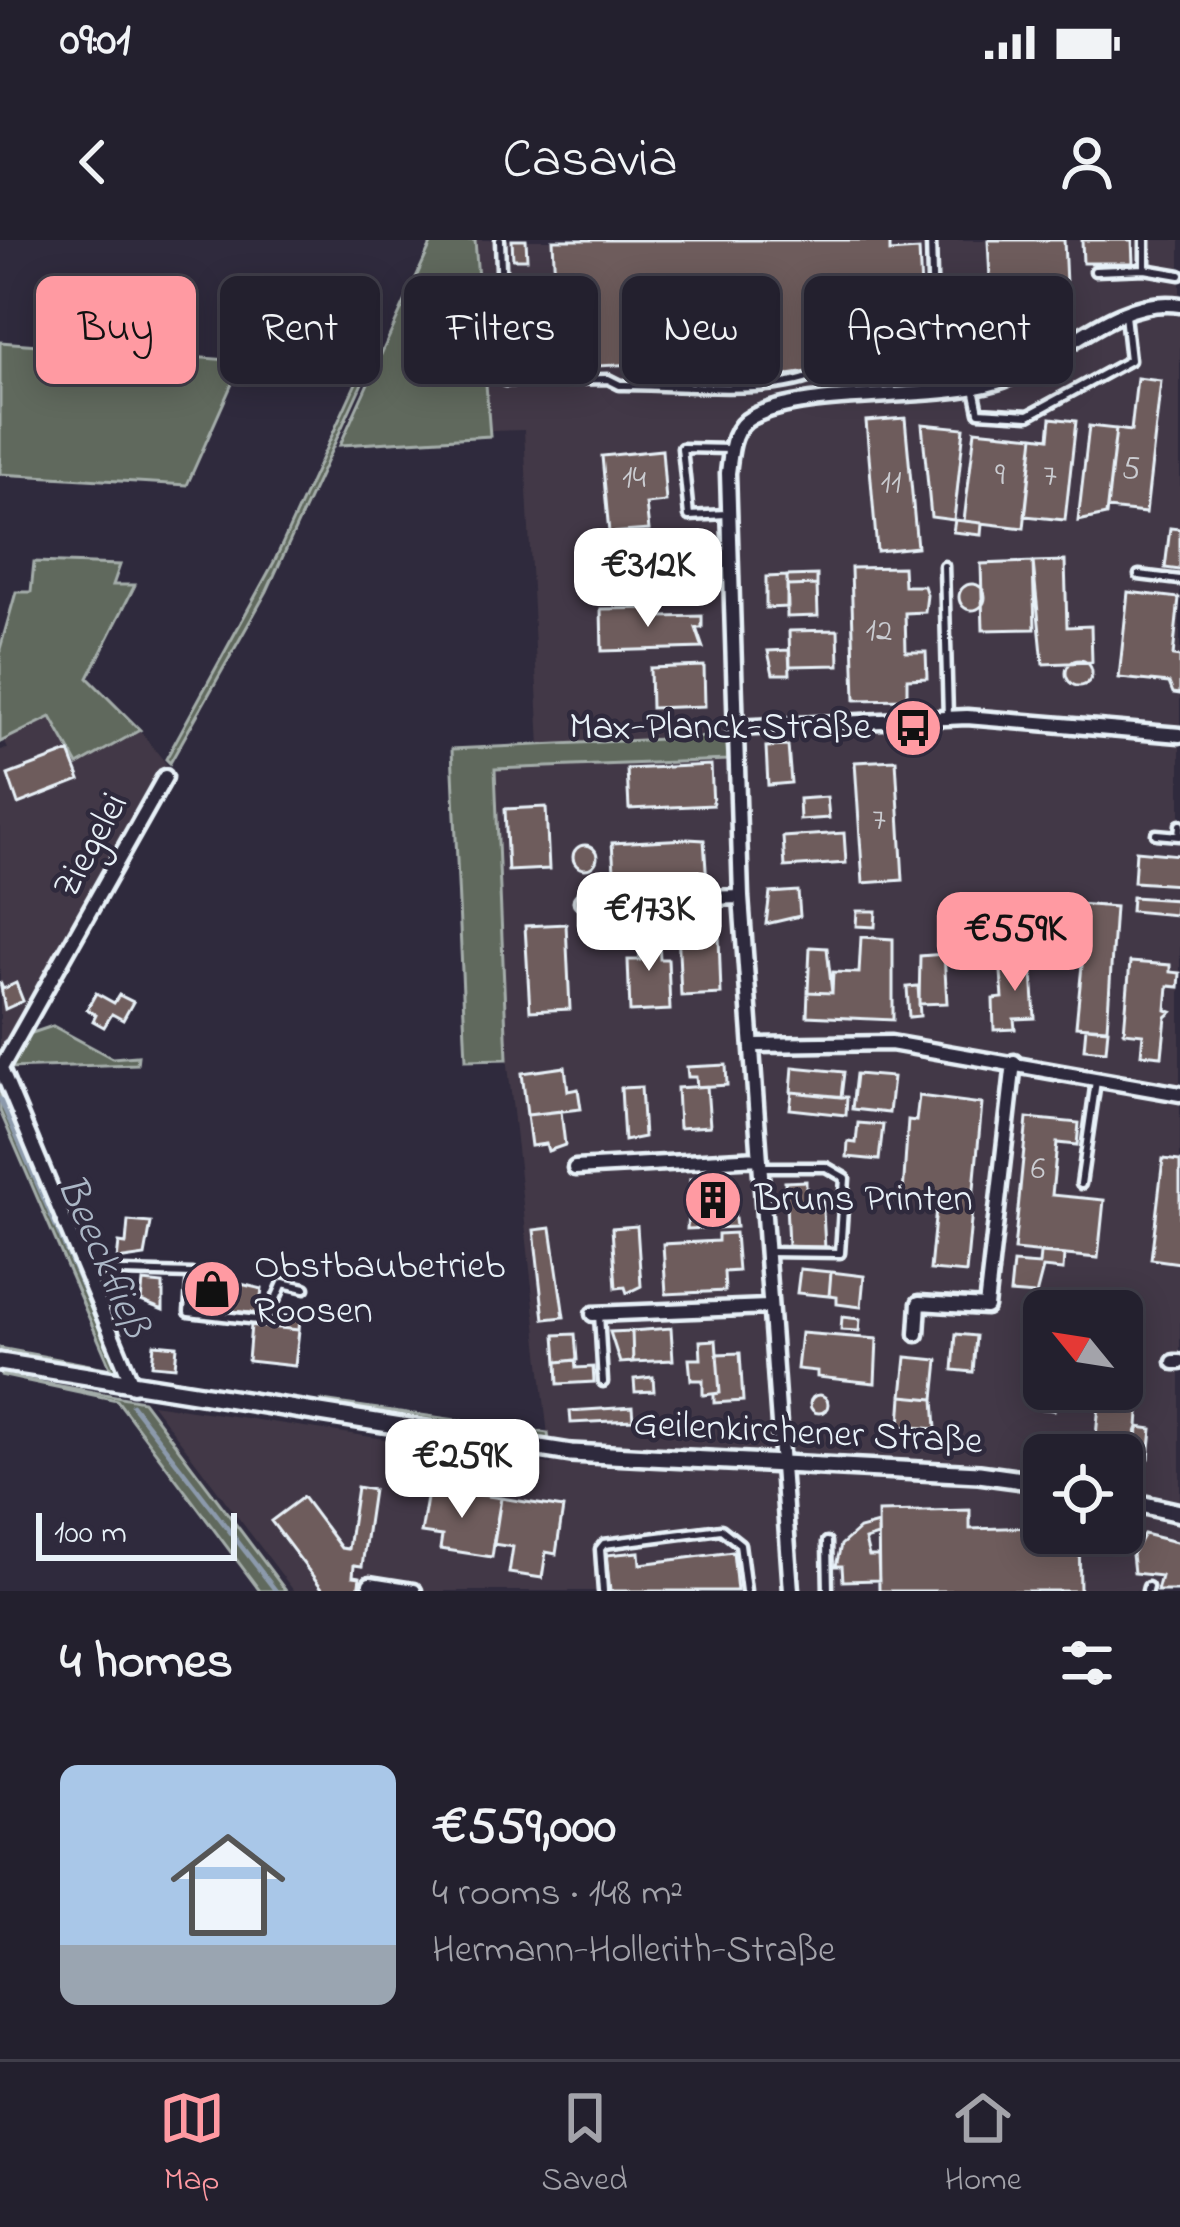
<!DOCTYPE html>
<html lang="en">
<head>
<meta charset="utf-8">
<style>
  body { margin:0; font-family:"Indie Flower",sans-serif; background:#2b2836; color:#f1f3f6; height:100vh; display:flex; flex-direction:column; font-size:45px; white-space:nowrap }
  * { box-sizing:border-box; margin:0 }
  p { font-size:39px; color:#a3a3aa }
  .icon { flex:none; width:66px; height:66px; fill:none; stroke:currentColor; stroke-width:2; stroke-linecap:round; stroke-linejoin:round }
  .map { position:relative; height:1351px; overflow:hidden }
  .panel { display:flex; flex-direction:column; background:#23202e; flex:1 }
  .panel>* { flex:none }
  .guide { position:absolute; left:36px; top:36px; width:1110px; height:108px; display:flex; gap:24px }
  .needle { width:78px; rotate:300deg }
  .buttons { position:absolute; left:1023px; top:1050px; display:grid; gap:24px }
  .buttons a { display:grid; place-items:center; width:120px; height:120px; border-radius:18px; background:#23202e; box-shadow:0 6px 30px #0003,0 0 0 3px #403e4a; font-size:60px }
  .scale { position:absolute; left:36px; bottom:30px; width:201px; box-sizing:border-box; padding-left:12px; border:6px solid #e8f1f8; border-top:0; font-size:33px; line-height:42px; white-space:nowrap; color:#e8f1f8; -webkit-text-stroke:9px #2f2a3d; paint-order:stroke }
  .price { position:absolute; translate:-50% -102px; padding:0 27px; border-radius:24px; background:#fff; color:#222; font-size:39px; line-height:78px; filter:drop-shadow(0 3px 6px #0008) }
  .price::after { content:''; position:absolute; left:50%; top:72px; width:36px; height:27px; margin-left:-18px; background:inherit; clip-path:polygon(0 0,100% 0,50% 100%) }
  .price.on { background:#ff9aa2; color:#111 }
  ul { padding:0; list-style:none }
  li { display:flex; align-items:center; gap:36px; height:300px; padding:0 60px }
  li+li { border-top:3px solid #403e4a }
  li span { display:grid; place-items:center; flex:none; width:336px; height:240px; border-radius:18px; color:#555 }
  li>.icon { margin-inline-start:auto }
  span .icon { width:144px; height:144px; fill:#fffc; stroke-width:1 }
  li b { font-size:51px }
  h2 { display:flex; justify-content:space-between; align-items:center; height:144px; padding:0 60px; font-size:51px }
  .tag { padding:0 42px; border-radius:18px; background:#23202e; box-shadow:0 6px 30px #0003,0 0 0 3px #403e4a; font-size:42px; line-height:108px }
  .tag.on { background:#ff9aa2; color:#111 }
  .status { display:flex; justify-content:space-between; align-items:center; height:84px; padding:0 60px; background:#23202e; direction:ltr }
  .status svg { height:33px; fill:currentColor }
  header { display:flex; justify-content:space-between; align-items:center; height:156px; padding:0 60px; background:#23202e; font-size:54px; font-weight:600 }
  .menu { display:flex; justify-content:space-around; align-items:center; height:168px; border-top:3px solid #403e4a; background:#23202e; font-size:33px; color:#a3a3aa }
  .menu a { display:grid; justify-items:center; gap:6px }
  .menu .on { color:#ff9aa2 }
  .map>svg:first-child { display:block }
  .built { fill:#423946; fill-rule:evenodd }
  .green { fill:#60695d; stroke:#a4adaa; stroke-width:3 }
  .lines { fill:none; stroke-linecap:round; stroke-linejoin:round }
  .stream { stroke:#8c9aac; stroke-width:4.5 }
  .building { fill:#6e5b5b; stroke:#e8f1f8; stroke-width:3 }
  .service-casing { stroke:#e8f1f8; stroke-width:15 }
  .minor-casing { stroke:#e8f1f8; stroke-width:21 }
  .tertiary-casing { stroke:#e8f1f8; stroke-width:24 }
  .service { stroke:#2f2a3d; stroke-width:6 }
  .minor { stroke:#2f2a3d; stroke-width:12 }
  .tertiary { stroke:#2f2a3d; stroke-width:15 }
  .labels { text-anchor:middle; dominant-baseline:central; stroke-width:9; stroke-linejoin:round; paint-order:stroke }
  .number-label { font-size:33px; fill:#caccd1 }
  .poi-label { font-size:39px; fill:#e8f1f8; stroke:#2f2a3d; text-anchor:start }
  .street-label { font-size:39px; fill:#e8f1f8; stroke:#2f2a3d }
  .water-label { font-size:42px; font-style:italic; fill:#abb7c6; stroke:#2f2a3d }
</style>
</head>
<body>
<div class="status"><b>09:01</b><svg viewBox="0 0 49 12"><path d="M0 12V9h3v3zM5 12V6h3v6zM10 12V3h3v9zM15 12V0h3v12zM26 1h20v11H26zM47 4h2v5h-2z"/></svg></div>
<header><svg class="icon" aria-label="back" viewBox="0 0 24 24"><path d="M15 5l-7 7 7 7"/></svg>Casavia<svg class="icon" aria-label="person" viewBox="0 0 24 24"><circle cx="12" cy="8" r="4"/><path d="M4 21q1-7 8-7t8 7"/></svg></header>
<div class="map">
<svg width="1180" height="1351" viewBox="0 0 1180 1351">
  <rect width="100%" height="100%" fill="#2f2a3d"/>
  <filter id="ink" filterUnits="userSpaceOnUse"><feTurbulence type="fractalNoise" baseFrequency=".00833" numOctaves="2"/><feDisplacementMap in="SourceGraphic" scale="24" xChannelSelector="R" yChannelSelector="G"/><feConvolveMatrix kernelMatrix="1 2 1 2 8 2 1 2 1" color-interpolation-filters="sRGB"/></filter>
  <g filter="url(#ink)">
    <path class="built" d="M475,0H1180V1351H294L152,1164L551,1224L508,825L495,529L728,519L725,496L540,507L524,190L490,191ZM1044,1071H1122V1149H1044ZM1044,1215H1122V1293H1044Z
      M51,477L78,525L140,491L168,526L0,812V510L8,509L3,498Z"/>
    <path class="green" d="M433,0H475L490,196L340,205Z
      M0,102L242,121L187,245L0,234Z
      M362,130H368L267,351L170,523L166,519L274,322Z
      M34,322L120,325L113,345H135L88,438L140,490L78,525L51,477L0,502V409L16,352H31Z
      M726,496L728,520L495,529L507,819L466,820L452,509Z
      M53,786L112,818L138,816L137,824L8,828L26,795Z
      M0,843L125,1135L0,1115V1108L111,1129L0,871Z
      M0,1135L143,1161L286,1351H260L117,1160Z
      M322,1161L548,1193L549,1202L326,1169Z"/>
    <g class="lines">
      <path class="stream" d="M0,859L120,1133
        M132,1165L276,1351"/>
    </g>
    <path class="building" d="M512,0H526L527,19H513Z
      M553,0H890V12L919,10L924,110L807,116L808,132L761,139L713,137L712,120L559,128Z
      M988,0H1064L1066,44L1029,45L1020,58L991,59Z
      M1082,0H1132L1133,23H1083Z
      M1137,138L1161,141L1146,273L1107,269L1116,189L1131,191Z
      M905,178L917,307L877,311L866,181Z
      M1051,178L1076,181L1065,280L1025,276L1034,196L1049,198Z
      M922,184L964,188L954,280L931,277Z
      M1089,186L1116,189L1106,275L1078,281Z
      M975,190L1034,196L1024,288L964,281Z
      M662,210L666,262L646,264L649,290L609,293L602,216Z
      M955,280L982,283L981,295L953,292Z
      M1170,288L1180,289V330L1165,328Z
      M1065,321L1067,387L1091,386L1092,422L1043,424L1033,322Z
      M1033,322L1035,389L983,390L981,324Z
      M903,327L904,346H924L927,355L925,372L905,373L906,412H926L927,438L907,439V459L855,460L851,328Z
      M817,335V345L787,346V336Z
      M787,336L788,367L766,368V337Z
      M959 357a13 13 0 1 1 26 0a13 13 0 1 1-26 0Z
      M817,345L818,376L787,377V346Z
      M1128,352L1179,358L1173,416L1180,417V454L1173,453L1169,443L1119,438Z
      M660,368L661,377L702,376V388H696L703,408L602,411L601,369Z
      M838,390L839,425L790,426L789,391Z
      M789,410L790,434H773L768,411Z
      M1066 433a13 13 0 1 1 26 0a13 13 0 1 1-26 0Z
      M704,426L705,466L651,468L650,428Z
      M788,506L791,543L768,545L766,507Z
      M69,512L80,540L18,564L8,535Z
      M896,520L903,640L863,643L855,522Z
      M711,525L713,565L629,569L627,529Z
      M827,557L829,578L800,580L799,559Z
      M546,567L549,629L508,631L505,569Z
      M844,593L846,623L785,627L783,597Z
      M688,599L704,600L707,644H615L612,603Z
      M573 617a12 12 0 1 1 24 0a12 12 0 1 1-24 0Z
      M1136,611L1180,615V645L1134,642Z
      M798,651L800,676L766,684L770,653Z
      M1132,657L1177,660L1175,675L1131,671Z
      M1065,663L1115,667L1107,788L1076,786L1082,725L1060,723Z
      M857,671H876L875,687L856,686Z
      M650,680L658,686L660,719H668L670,770L630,772L628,720H640L638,687Z
      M566,684L570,769L530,771L525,686Z
      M711,687V698L719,697L721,754L681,756L678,688Z
      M861,697L893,699V780L807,776L808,752L832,753L833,732L859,733Z
      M810,707L827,708L832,753L808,752Z
      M944,714L947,763L919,764L920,716Z
      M1031,717L1035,778L1014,779L1015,789L994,790L993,759L1003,758L1000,719Z
      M1130,722L1170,725V732L1180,733L1179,747L1168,746L1166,770L1172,772L1166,777L1162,816L1141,814L1143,794L1124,792Z
      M0,742L3,749L16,743L23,761L5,769Z
      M918,746L920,776L909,777L907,747Z
      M96,753L114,763L119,755L133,762L123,780L112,774L104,787L93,781L96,775L87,769Z
      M1086,787L1108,789L1106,811L1084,809Z
      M726,825L727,845L697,847L696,837H688L687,827Z
      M565,827L568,851L578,849L581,869L527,875L522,833Z
      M793,827L844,832L841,857L791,852Z
      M856,834L893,837L889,873L852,869Z
      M707,846L710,886L679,888L677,848Z
      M641,847L644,897L624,901L621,848Z
      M792,852L847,857L846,875L790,869Z
      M919,856L982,864L966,1033L930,1030L937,958L903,954L908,880L916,881Z
      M561,871L565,905L548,911L546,904L531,906L527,875Z
      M1027,878L1079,883L1077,905L1057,903L1052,955L1104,960L1098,1018L1014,1010Z
      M858,883L883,885L879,920L847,917L848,902L856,903Z
      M1163,919L1180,921V1023L1151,1019Z
      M730,937L736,987L687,989L690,939Z
      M806,941V952L822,951L825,1009L788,1006L785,942Z
      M128,981L151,983L145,1016L117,1020L119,1003L126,1004Z
      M637,986L641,1046L627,1053L625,1047L616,1048L612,988Z
      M551,988L564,1077L544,1079L534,990Z
      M735,993L738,1031L724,1032L725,1051L666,1054L663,1004L718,1001V994Z
      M1040,1013L1064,1015L1063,1030L1043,1028L1036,1055L1010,1053L1013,1023L1039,1025Z
      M800,1029L831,1032L829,1056L797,1053Z
      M831,1032L864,1036L861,1067L837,1064V1057L829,1056Z
      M202,1035L262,1049L259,1074L223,1070V1062L199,1060Z
      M143,1042L163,1044V1070L141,1061Z
      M1040,1056L1094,1062L1093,1071H1044V1100L1035,1099Z
      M252,1073L300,1077L299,1090L251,1085Z
      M842,1077L860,1079L859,1091L841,1090Z
      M251,1085L299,1090L295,1126L248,1121Z
      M671,1088L673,1120L633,1122L632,1091Z
      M632,1091L633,1122L620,1123L610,1092Z
      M801,1093L877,1099L875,1143L817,1137V1131L797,1129Z
      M575,1094L577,1120L557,1122L555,1095Z
      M956,1094L976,1096L973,1132L953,1130Z
      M716,1100L720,1153L703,1155V1140H691L689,1119H701L700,1101Z
      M154,1104L177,1106L175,1127L152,1125Z
      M740,1113L743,1161L714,1163V1154L720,1153L717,1114Z
      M906,1117L938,1120L934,1159L902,1156Z
      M575,1120L576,1128L593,1127L594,1142L558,1144L557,1122Z
      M653,1137L654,1151L635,1152L634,1139Z
      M1036,1144L1056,1149L1054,1170L1034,1168Z
      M810 1164a9 9 0 1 1 18 0a9 9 0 1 1-18 0Z
      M1100,1155L1140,1159L1137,1200L1096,1196Z
      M902,1156L934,1159L936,1189L900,1186Z
      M632,1167L633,1180L571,1183L570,1171Z
      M1138,1187L1152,1189L1149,1218L1128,1215Z
      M357,1247L373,1250L362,1326L354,1325L353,1336L360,1337L358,1351H324L271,1281L303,1257L341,1308L348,1309Z
      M429,1247L501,1258L492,1317L440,1309L442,1296L421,1293Z
      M501,1258L563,1268L556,1314L546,1312L542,1338L509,1333L513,1307L493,1304Z
      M970,1270V1289L1044,1287V1293H1079L1080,1351H879L878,1272Z
      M878,1284V1296L865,1300L869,1316H878L879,1340L843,1341L842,1326H836L841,1305L859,1289Z
      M1144,1294L1180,1303V1351H1157L1161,1336L1134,1333L1132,1314Z
      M639,1312L640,1324L733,1312L737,1351H610L606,1315Z"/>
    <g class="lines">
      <g class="service-casing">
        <path id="service" d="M500,0L505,141L608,139L620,145C676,144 777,158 824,131L935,129
          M931,0L935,149
          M1145,0V29L1180,35
          M1095,31L1145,29
          M974,148L979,172L1029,175L1130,120L1125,75
          M726,274L689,276L682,208L731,209
          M944,326L948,478
          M1139,335L1180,340
          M1156,594L1179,596L1180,585
          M760,927H826L845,938L840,1013L768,1012
          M1081,944L1096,841
          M87,1031L192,1034L189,1072L266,1081L283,1043L305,1048
          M599,1074L603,1142
          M827,1302L828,1351
          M603,1351L600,1309L604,1304L721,1289L740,1304L746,1351
          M1147,1351L1148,1347"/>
      </g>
      <g class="minor-casing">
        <path id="minor" d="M734,488L967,477L1180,495
          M582,661L741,657
          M754,805L891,803L1180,854
          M1,829L133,1146
          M0,830L165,537
          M575,928L759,918
          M593,1074L768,1067
          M917,1094L919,1063L986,1067L1014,822
          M1174,1122H1180
          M370,1344L414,1351
          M791,1351L741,657L728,233C731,212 731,188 752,177C805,148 930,162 997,142C1057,123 1113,55 1180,65"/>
      </g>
      <g class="tertiary-casing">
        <path id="tertiary" d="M0,1122L571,1213L979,1234L1044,1243
          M1122,1260L1180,1273"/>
      </g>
      <use href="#service" class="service"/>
      <use href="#minor" class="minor"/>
      <use href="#tertiary" class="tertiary"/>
    </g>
  </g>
  <defs>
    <g id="bus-disc" transform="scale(3)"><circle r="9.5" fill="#ff9aa2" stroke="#2f2a3d"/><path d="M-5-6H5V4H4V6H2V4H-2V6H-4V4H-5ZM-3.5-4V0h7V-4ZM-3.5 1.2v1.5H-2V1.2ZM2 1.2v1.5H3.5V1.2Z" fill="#111"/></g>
    <g id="building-disc" transform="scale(3)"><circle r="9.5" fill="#ff9aa2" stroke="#2f2a3d"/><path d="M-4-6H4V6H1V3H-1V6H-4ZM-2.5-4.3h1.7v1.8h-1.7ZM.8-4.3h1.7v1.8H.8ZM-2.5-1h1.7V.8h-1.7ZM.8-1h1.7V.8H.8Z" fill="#111"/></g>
    <g id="shop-disc" transform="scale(3)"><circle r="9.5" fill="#ff9aa2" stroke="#2f2a3d"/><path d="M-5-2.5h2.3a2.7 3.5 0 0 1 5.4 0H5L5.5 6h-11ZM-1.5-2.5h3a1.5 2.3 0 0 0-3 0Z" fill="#111"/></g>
  </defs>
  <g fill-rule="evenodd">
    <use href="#bus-disc" x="913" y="488"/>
    <use href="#building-disc" x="713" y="960"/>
    <use href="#shop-disc" x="212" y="1049"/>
  </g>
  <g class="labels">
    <g class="number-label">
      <text x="1131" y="230">5</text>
      <text x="1000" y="236">9</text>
      <text x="1050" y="237">7</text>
      <text x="634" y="239">14</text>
      <text x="891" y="244">11</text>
      <text x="879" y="392">12</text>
      <text x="879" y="581">7</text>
      <text x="1038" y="930">6</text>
    </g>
    <g class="poi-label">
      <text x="871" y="488" text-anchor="end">Max-Planck-Straße</text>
      <text x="755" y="960">Bruns Printen</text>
      <text x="254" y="1027">Obstbaubetrieb<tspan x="254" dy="45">Roosen</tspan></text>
    </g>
    <g class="street-label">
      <text transform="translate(92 606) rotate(-61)">Ziegelei</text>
      <text transform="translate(808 1194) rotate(3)">Geilenkirchener Straße</text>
    </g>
    <g class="water-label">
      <text transform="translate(102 1017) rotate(66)">Beeckfließ</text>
    </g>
  </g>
</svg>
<div class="buttons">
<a><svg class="needle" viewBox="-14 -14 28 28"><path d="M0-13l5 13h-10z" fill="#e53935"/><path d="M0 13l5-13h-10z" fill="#a3a3aa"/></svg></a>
<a><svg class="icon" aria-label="locate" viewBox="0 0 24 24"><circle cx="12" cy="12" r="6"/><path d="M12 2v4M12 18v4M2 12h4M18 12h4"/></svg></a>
</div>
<div class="scale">100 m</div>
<b class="price" style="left:648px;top:390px">€312K</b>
<b class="price" style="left:649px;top:734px">€173K</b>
<b class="price on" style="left:1015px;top:754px">€559K</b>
<b class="price" style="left:462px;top:1281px">€259K</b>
<div class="guide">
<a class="tag on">Buy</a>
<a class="tag">Rent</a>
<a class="tag">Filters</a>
<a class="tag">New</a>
<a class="tag">Apartment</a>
</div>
</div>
<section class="panel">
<h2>4 homes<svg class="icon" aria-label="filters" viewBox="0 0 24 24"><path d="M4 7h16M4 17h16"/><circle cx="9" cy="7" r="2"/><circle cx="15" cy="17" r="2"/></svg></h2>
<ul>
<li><span style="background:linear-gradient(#a9c7e8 75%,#9aa5b1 0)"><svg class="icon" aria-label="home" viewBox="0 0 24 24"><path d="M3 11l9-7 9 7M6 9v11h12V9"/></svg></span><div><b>€559,000</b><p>4 rooms · 148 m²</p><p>Hermann-Hollerith-Straße</p></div></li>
</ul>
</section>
<nav class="menu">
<a class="on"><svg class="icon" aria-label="map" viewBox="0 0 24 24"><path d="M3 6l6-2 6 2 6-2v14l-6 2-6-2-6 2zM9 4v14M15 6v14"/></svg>Map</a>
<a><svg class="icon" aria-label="saved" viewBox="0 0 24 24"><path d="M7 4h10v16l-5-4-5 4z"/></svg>Saved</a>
<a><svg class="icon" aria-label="home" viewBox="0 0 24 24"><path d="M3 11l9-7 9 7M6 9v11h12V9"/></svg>Home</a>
</nav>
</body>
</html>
